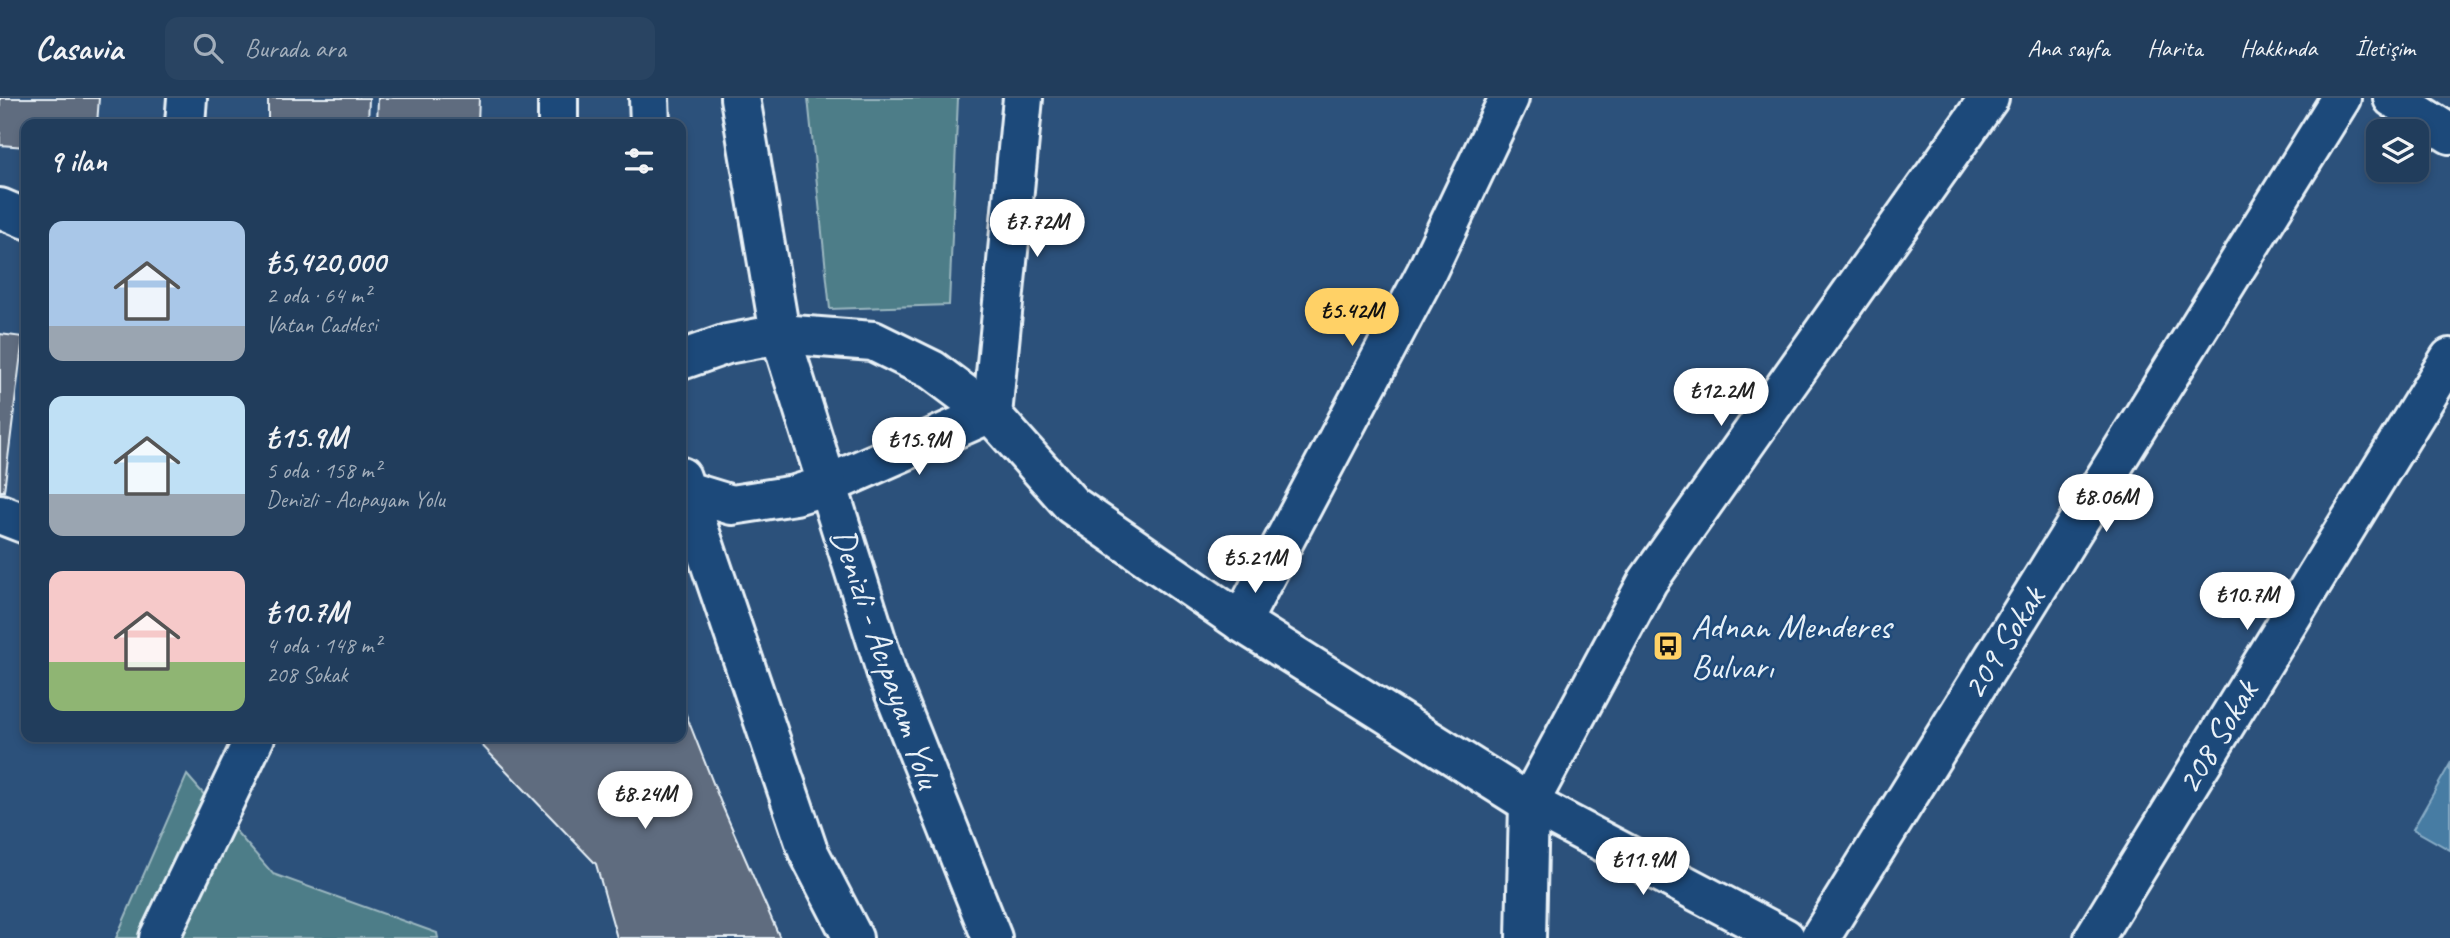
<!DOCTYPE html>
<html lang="tr">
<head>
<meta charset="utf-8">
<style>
  body { margin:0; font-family:Caveat,sans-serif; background:#294462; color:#f1f3f6; height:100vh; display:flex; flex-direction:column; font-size:26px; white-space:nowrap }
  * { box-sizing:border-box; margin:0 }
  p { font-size:23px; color:#a2aebb }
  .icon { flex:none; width:38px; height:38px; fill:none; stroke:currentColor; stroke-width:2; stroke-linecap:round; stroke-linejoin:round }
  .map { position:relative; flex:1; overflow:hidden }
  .side { position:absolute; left:21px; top:21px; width:665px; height:623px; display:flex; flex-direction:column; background:#213d5c; border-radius:14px; box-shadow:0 4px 10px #0003,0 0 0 2px #3e5672 }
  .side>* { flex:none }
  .controls { position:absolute; left:2366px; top:21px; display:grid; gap:14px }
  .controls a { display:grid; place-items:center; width:63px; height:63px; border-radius:14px; background:#213d5c; box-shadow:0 4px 10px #0003,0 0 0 2px #3e5672; font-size:35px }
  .price { position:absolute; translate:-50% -60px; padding:0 16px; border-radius:24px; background:#fff; color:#222; font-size:23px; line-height:46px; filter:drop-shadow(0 2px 4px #0008) }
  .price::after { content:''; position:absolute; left:50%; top:42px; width:21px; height:16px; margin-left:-10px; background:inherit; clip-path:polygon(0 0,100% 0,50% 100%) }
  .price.current { background:#ffd166; color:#111 }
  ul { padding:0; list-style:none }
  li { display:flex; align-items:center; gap:21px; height:175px; padding:0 28px }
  li span { display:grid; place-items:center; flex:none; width:196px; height:140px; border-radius:14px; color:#555 }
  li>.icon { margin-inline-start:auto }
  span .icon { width:84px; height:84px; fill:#fffc; stroke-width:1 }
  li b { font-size:30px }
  h2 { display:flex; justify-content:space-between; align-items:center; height:84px; padding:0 28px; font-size:30px }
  header { display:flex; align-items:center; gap:42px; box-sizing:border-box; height:98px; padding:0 35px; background:#213d5c; border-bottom:2px solid #3e5672 }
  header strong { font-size:33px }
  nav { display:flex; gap:38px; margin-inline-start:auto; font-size:24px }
  .search { width:490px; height:63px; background:#294462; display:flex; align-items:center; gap:18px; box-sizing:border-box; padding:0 24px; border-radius:14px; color:#a2aebb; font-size:26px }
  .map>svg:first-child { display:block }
  .green { fill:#4e7d88; stroke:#9bb7c0; stroke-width:2 }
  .water { fill:#467ca3; stroke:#87abc5; stroke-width:2 }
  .building { fill:#5f6c7f; stroke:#e8f1f8; stroke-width:2 }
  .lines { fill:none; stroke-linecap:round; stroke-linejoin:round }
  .minor-casing { stroke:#e8f1f8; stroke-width:44 }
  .tertiary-casing { stroke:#e8f1f8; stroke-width:44 }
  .secondary-casing { stroke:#e8f1f8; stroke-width:44 }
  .primary-casing { stroke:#e8f1f8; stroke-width:44 }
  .minor { stroke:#1f4a7a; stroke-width:38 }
  .tertiary { stroke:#1f4a7a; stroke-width:38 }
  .secondary { stroke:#1f4a7a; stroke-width:38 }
  .primary { stroke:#1f4a7a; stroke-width:38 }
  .labels { text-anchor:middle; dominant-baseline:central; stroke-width:5; stroke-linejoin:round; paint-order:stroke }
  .poi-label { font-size:35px; fill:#e8f1f8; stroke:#1f4a7a; text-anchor:start }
  .street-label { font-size:35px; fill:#e8f1f8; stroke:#1f4a7a }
</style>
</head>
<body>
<header>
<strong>Casavia</strong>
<div class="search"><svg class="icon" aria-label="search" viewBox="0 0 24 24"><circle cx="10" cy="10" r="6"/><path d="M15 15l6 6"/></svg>Burada ara</div>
<nav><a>Ana sayfa</a><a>Harita</a><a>Hakkında</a><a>İletişim</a></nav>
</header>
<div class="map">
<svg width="2450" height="840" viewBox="0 0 2450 840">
  <rect width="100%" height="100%" fill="#2c517b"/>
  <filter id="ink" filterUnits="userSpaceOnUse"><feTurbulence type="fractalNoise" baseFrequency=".0143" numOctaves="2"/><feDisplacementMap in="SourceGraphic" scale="14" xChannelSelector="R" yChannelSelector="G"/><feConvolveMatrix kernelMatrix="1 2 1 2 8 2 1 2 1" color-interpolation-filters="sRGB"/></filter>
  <g filter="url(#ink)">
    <path class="green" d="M808,0H958L949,207L830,211Z
      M187,677L273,776L437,835L438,840H116Z"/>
    <path class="water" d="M2450,666V752L2413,731Z"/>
    <path class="building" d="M0,0H99L97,26H26V49L0,47Z
      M268,0H369L368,26H268Z
      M378,0H479L478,26H377Z
      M0,236L23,239L4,393H0Z
      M681,604L721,705L780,840H617L596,766L474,639H681Z"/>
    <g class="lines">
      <g class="minor-casing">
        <path id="minor" d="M558,0V26
          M2393,0L2450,36
          M185,26L187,0
          M0,416L26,426
          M1241,524L1426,175L1509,0
          M159,840L255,639
          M1820,840L2341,0
          M2094,840L2450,260"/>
      </g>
      <g class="tertiary-casing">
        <path id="tertiary" d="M0,110L26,121
          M992,317L1023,0
          M1526,840L1529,705L1785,840"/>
      </g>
      <g class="secondary-casing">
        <path id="secondary" d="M780,236L873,243L932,272L992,317L1072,407L1241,524L1529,705L1648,483L1989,0
          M827,387L988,316"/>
      </g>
      <g class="primary-casing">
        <path id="primary" d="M649,0L650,26
          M740,0L780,236L887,576L992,840
          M681,262L727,246L780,236
          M681,379L808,753L853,840
          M686,393L732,407L795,397L827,387"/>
      </g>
      <use href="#minor" class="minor"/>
      <use href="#tertiary" class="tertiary"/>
      <use href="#secondary" class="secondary"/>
      <use href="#primary" class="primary"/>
    </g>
  </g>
  <defs>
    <g id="bus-square" transform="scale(1.575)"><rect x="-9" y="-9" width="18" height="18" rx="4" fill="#ffd166" stroke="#1f4a7a"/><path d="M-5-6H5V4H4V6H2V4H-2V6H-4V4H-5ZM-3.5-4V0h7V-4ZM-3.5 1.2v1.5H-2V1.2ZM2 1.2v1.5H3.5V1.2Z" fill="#111"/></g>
  </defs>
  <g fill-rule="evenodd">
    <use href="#bus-square" x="1668" y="548"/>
  </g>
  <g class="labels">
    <g class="poi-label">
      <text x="1691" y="528">Adnan Menderes<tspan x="1691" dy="40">Bulvarı</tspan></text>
    </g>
    <g class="street-label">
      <text transform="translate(2003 545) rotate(-58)">209 Sokak</text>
      <text transform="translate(886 560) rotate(71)">Denizli - Acıpayam Yolu</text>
      <text transform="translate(2217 639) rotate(-59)">208 Sokak</text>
    </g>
  </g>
</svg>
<div class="controls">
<a><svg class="icon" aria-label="layers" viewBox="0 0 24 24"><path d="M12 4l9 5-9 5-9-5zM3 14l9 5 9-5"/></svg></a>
</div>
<b class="price" style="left:1037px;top:161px">₺7.72M</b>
<b class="price current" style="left:1352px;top:250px">₺5.42M</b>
<b class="price" style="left:1721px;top:330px">₺12.2M</b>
<b class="price" style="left:919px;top:379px">₺15.9M</b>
<b class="price" style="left:2106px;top:436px">₺8.06M</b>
<b class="price" style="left:1255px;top:497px">₺5.21M</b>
<b class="price" style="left:2247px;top:534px">₺10.7M</b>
<b class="price" style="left:645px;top:733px">₺8.24M</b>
<b class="price" style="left:1643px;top:799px">₺11.9M</b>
<section class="side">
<h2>9 ilan<svg class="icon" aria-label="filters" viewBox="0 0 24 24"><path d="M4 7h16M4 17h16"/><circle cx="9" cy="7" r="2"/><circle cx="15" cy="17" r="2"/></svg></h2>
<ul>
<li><span style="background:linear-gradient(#a9c7e8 75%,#9aa5b1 0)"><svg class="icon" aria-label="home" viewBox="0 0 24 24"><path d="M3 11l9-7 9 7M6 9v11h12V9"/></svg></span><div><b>₺5,420,000</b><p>2 oda · 64 m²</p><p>Vatan Caddesi</p></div></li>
<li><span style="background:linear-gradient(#bfe0f5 70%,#9aa5b1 0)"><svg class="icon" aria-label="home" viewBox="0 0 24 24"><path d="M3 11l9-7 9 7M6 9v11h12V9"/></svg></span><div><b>₺15.9M</b><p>5 oda · 158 m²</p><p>Denizli - Acıpayam Yolu</p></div></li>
<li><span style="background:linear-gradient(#f6c9c9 65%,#8fb573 0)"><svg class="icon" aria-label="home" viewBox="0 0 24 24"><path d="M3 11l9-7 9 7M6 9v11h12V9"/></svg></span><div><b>₺10.7M</b><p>4 oda · 148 m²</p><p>208 Sokak</p></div></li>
</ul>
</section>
</div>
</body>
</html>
